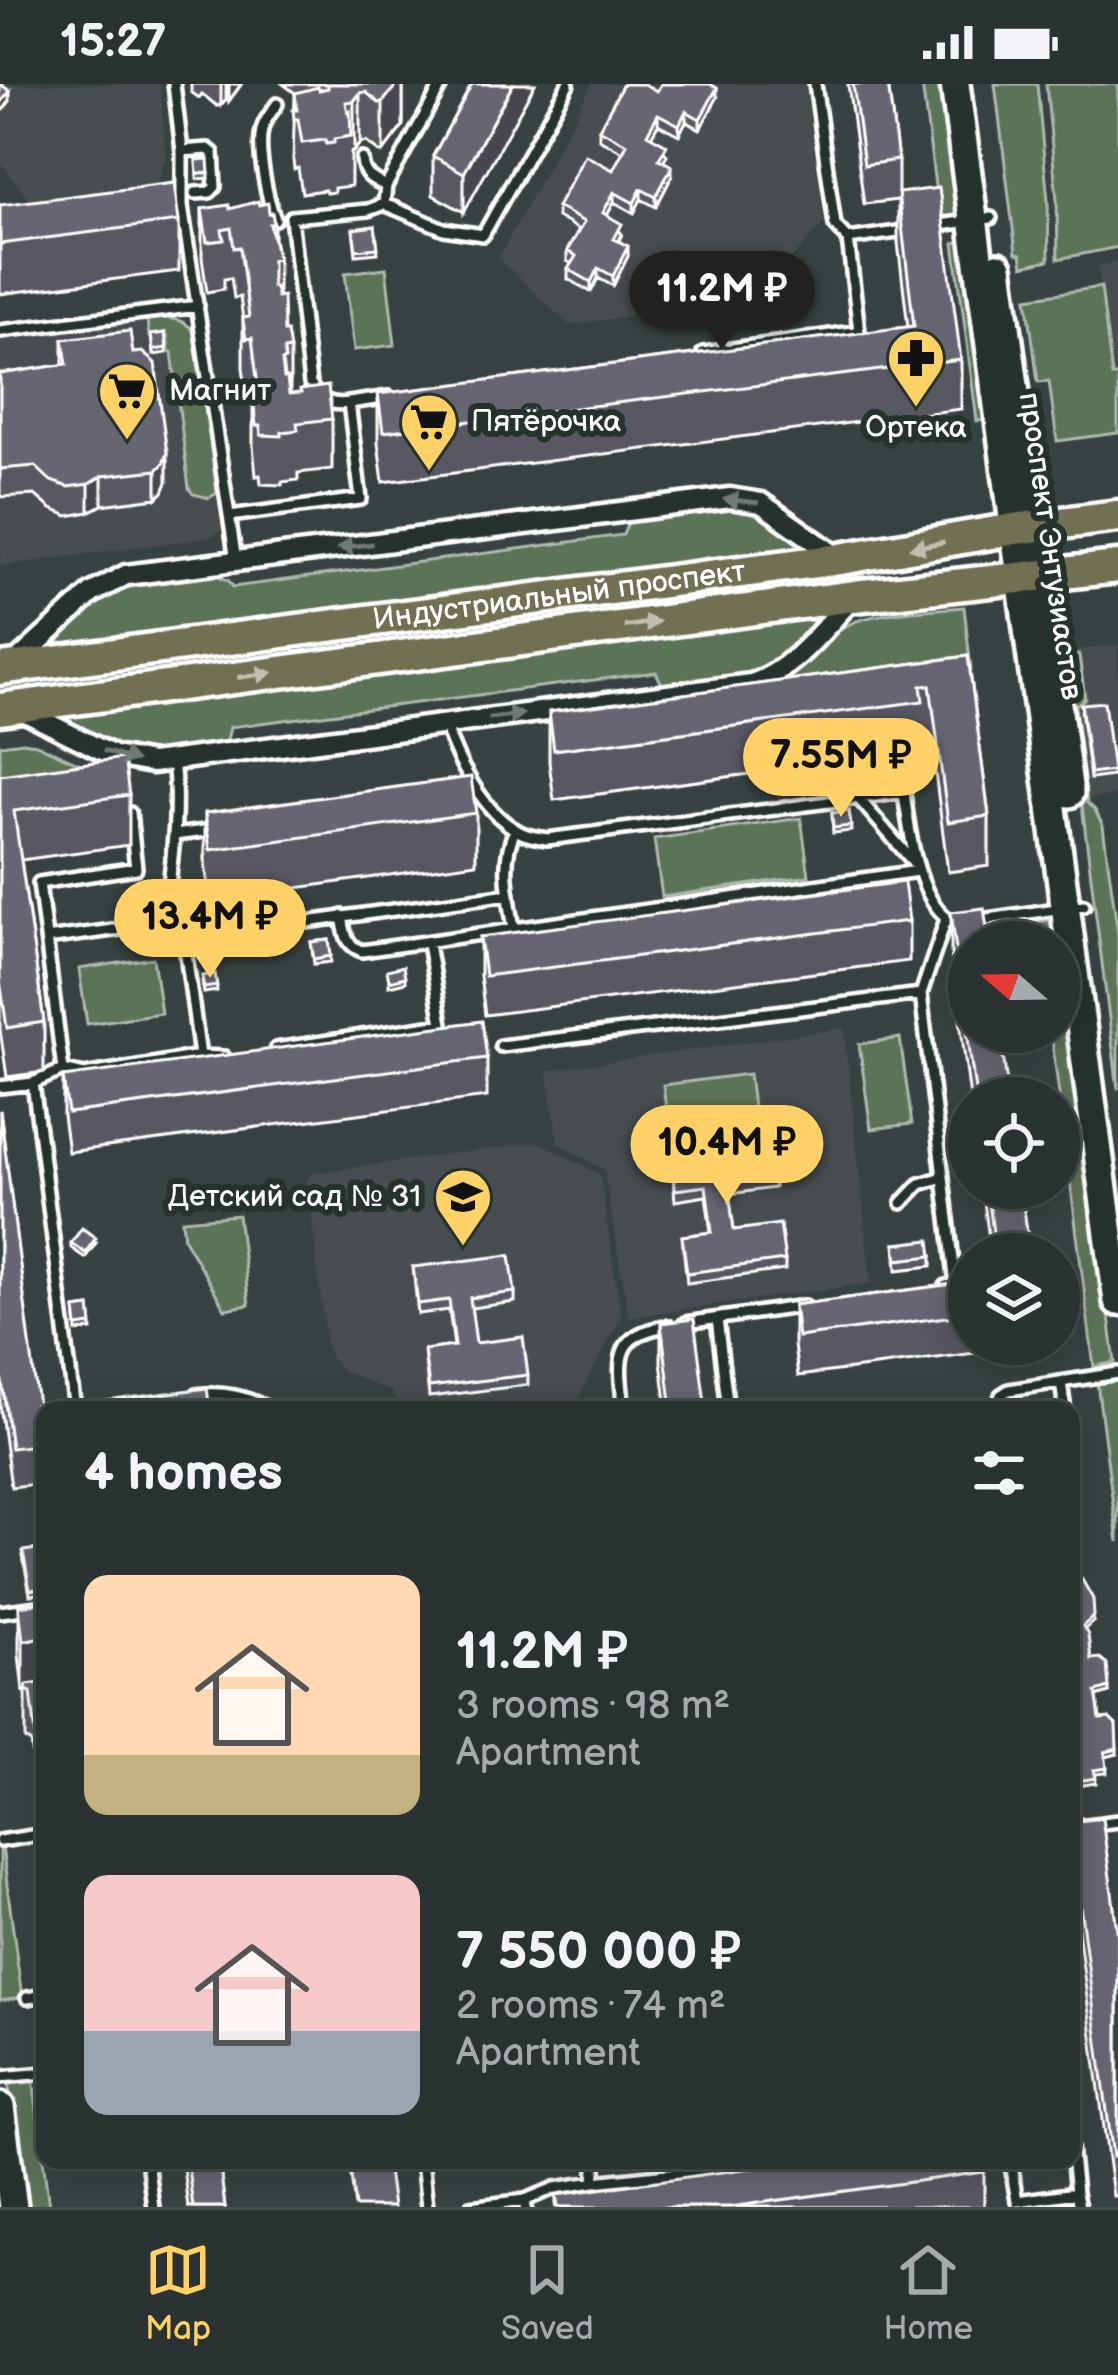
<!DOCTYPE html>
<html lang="en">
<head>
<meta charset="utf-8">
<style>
  body { margin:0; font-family:"Balsamiq Sans",sans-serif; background:#373e3e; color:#f1f3f6; height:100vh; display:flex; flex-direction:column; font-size:45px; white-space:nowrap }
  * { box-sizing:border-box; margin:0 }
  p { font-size:39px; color:#a6aaac }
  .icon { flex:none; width:66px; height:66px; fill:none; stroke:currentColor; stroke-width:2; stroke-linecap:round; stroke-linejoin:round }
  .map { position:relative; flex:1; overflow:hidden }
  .drawer { position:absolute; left:36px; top:1317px; width:1044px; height:768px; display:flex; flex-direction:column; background:#2b3232; border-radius:24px; box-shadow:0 6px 30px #0003,0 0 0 3px #474d4d }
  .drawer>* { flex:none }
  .needle { width:78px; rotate:290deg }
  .fabs { position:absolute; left:948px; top:837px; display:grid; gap:24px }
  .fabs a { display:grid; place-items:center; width:132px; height:132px; border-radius:50%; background:#2b3232; box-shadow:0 6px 30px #0003,0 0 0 3px #474d4d; font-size:60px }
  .price { position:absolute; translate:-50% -102px; padding:0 27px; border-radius:42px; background:#ffd166; color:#111; font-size:39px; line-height:78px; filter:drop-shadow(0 3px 6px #0008) }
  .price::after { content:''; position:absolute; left:50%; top:72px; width:36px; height:27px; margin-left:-18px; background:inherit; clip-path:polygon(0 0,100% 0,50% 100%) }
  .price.on { background:#222; color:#fff }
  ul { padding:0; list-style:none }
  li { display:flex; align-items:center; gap:36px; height:300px; padding:0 48px }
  li span { display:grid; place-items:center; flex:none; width:336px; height:240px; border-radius:24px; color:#555 }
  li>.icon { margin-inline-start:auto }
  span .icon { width:144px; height:144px; fill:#fffc; stroke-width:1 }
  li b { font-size:51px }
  h2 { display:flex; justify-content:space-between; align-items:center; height:144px; padding:0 48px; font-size:51px }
  .status { display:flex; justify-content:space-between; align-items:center; height:84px; padding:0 60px; background:#2b3232; direction:ltr }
  .status svg { height:33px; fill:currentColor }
  .menu { display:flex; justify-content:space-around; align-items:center; height:168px; border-top:3px solid #474d4d; background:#2b3232; font-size:33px; color:#a6aaac }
  .menu a { display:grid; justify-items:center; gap:6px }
  .menu .on { color:#ffd166 }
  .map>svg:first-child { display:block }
  .built { fill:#464d51 }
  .green { fill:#5b7358; stroke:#adb9ac; stroke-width:3 }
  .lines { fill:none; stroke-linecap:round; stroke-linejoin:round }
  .lane-casing { stroke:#fff; stroke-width:18 }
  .street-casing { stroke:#fff; stroke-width:27 }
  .secondary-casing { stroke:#fff; stroke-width:36 }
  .primary-casing { stroke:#fff; stroke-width:39 }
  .lane { stroke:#26332d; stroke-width:9 }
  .street { stroke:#26332d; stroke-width:18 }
  .secondary { stroke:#26332d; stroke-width:27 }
  .primary { stroke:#716f52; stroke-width:30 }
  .wall { fill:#585863; stroke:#fff; stroke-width:3 }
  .shaded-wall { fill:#474750; stroke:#fff; stroke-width:3 }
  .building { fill:#666673; stroke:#fff; stroke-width:3 }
  .oneway { fill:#727a76 }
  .oneway2 { fill:#bfbeb1 }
  .labels { text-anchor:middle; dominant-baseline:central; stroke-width:12; stroke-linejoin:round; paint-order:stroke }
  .poi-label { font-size:30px; fill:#fff; stroke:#26332d; text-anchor:start }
  .street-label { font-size:30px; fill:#fff; stroke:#26332d }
</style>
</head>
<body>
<div class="status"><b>15:27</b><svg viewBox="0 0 49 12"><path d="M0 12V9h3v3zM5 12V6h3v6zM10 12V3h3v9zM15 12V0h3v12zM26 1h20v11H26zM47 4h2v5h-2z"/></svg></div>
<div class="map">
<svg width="1118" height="2123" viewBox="0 0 1118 2123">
  <rect width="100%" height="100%" fill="#394242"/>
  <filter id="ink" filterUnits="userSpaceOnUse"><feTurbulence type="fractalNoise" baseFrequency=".00833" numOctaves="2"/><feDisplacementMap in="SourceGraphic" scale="24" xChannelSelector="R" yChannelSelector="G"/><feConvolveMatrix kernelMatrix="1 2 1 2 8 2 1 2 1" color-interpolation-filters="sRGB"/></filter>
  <g filter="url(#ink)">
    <path class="built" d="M0,0H160L166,73L151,117L41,130L0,79Z
      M592,0H805L824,139L758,213L569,241L498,174Z
      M1118,178V292L1112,293L1098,181Z
      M162,234L177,235L189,240L196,251L221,446L212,453L0,482V255Z
      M1118,561V711L1087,715L1069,567Z
      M844,944L871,1199L629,1233L604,1086L558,1059L547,987Z
      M540,1058L600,1091L621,1233L572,1326H400L391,1308L344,1287L332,1276L327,1263L307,1096L313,1089Z"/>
    <path class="green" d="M922,0H945L962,130L939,133Z
      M995,0H1037L1048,117L1049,176L1023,182L1021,170L1016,169Z
      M1046,0H1118V163L1058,175L1057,116Z
      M965,157L989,336L977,337L954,159Z
      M386,184L395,261L354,266L345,189Z
      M1101,203L1112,292H1118V349L1057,357L1049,297L1038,298L1027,214Z
      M162,234C178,235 187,237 196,251L217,409L209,414L193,410L189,404L172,268L169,267L167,251L149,253L147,236Z
      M730,422L756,425L799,456V460L793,465L57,562L53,559L99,516L127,500L214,490L229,497L233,503L623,451L628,438L635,434Z
      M964,523L971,585L779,609L778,604C800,583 822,553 850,540C875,527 935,526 964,523Z
      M806,533L811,535L813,541C764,599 738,593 669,603L662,600L656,588L230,643L227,657L221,660C155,668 125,677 66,637L67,631Z
      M1079,571L1085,614L1075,622L1087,719L1095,726L1103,742L1118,850V1005L1063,572Z
      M23,658L36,660L113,695L0,709V661Z
      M801,734L809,792L662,813L654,755Z
      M1057,835L1115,1278L1094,1283L1051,948H1059V858H1039L1037,838Z
      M153,874L161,929L87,940L79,885Z
      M900,954L912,1040L871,1045L859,960Z
      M749,990L754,1032L668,1043L663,1001Z
      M238,1131L249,1221L225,1225L184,1155L182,1136Z
      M1118,1296V1458L1097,1299Z
      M0,1762H2L22,1914L0,1917Z
      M33,1994L49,2123H25L8,1997Z"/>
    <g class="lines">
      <g class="lane-casing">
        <path id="lane" d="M174,0L182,67V122L236,477
          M815,0L835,141L848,155
          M182,67L208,65L213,69L215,103L210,108L195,109
          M362,75C363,92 372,95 386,102
          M384,120L444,145L483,151L568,0
          M275,135C267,115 257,67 262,46C264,36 271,29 277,20
          M933,142L991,134
          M0,247L198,222
          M703,269L859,247L848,155L905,147
          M349,319C330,322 319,316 310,300L291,133L368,126L384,120L386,102L442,0
          M229,432L361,415L349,319L389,313
          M445,641C457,677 483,728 518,747C527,753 537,753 547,755L905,708
          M899,670C906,715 910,812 951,837
          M859,715L914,779
          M174,751L213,746
          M342,832C345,849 345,861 362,867L918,787
          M946,835L921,910L956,1201L946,1202
          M974,837L1084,821
          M165,839C170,786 180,730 173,677
          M514,845C509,811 500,778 515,746
          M46,855L165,839L184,855L200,972
          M184,855L509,810
          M501,962L921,910
          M276,965L442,940L428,860
          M63,986L84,991L200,972L224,973
          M33,999L75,1326
          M0,1003L33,999L63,986L39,799L136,784L130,729
          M902,1119L920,1100L943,1093
          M717,1235L728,1326
          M685,1239L805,1222
          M1061,1298L1065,1326
          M196,1311C224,1307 247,1313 272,1326
          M624,1326C619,1278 611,1250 668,1242
          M997,1326L1001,1311L1009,1306L1118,1289
          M0,1528L45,1522
          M1071,1743L1118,1737
          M0,1757L45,1750
          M27,1914L45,1911
          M0,1993L45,1989
          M1071,2062L1076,2109
          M147,2076L153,2123
          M422,2076L427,2123
          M1010,2076L1017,2117L1076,2109L1079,2123
          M594,2098L796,2076
          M470,2123L525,2116
          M526,2123L525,2116L555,2104L594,2098L596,2076"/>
      </g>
      <g class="street-casing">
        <path id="street" d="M13,581L92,509L126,491L730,414L761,419L840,475
          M19,625L114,672L152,679L751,600C793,587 823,544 853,514"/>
      </g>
      <g class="secondary-casing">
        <path id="secondary" d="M955,0L1118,1217
          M998,183L1069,709
          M0,2023L13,2123"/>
      </g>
      <g class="primary-casing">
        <g id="primary">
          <path id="s1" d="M0,585L840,475L1014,445L1118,432"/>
          <path d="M0,625L854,512L1118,483"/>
        </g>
      </g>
      <use href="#lane" class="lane"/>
      <use href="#street" class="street"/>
      <use href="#secondary" class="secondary"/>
      <use href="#primary" class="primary"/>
    </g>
    <path class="wall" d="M191,0H241V1L229,17L226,15L221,21L217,22L202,10L199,14L191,8Z
      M283,0H403V42L383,68H379L366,58L360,59L354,67L351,68V102L334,104V108L326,109L325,106L302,109L298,84L294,85L293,76L295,9Z
      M472,0L464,128L433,111V72Z
      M848,0H888L898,76V109L961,276V325L383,398L378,359V310L908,243L898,159V116L864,120Z
      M717,14L700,45L686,37L679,51L658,40L651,52L667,71L663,77L672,92L656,123L641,115L634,129L614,118L607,131L622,150L619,157L628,172L613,202L598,194L591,208L568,195V185L572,180L567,177V167L579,146L557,133V123L613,86L623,68L599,55V45Z
      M196,76L209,89V94L197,95Z
      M0,121L179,137V187L0,210Z
      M259,121L269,129L274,140V155L278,175V213L284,248L290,265V310L332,335V385L298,389V396L282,398V401L261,400L260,391L256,392L253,362V312L252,304H246L243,284V236L240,213L234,214L231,194L224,195V205L207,208L202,174V125H230Z
      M375,142L378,169L356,171L353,145Z
      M165,249L167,269L153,271L151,251Z
      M63,255L133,269L167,398L163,408L157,414L102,421L89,428L68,432L51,425L35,411L0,413V290L63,281Z
      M968,572L989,732V782L948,788L930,650L923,651V667L554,716L549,678V628Z
      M1081,626L1113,687V692L1090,695Z
      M0,691L129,711V761L21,776L44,938V988L7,993L0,946Z
      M849,727L851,747L833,749L832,729Z
      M205,729H476V779L210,816L205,779Z
      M951,828L1009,1014H970L951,868Z
      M909,837V877L485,931L480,892V853Z
      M329,856L331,878L314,880L311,858Z
      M215,890L217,907L204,909L202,897Z
      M487,974V1013L68,1068L63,1032V993Z
      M0,1026L38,1326H45V1399L11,1403L0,1321Z
      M671,1070L774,1094V1104L729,1110L734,1146L785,1176V1186L687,1199L682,1152L711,1148L706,1112L675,1117Z
      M982,1104H1021L1030,1170H991Z
      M71,1159H96L85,1174L71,1164Z
      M895,1160L932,1172V1182L897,1186Z
      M413,1183L515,1208V1218L471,1224L476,1259L528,1291V1301L429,1313L424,1266L454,1262L449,1226L418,1230Z
      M969,1198V1260L1037,1261L798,1292L794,1261V1221Z
      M90,1223L92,1246L77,1248L75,1225Z
      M661,1239L706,1326H667L661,1278Z
      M45,1464V1509L30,1511L23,1472Z
      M1071,1476L1094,1537L1085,1545L1091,1575L1109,1609L1097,1613L1100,1635L1117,1670L1105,1673L1107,1689L1095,1690L1096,1699L1071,1703Z
      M45,1518V1710L37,1711L31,1658L26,1656V1606L23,1607L19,1571V1522Z
      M1071,1738L1118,1853V2112H1113L1073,1808H1071Z
      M182,2076H219L225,2123H188Z
      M348,2076H413V2081L388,2084Z
      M984,2088V2123H556V2111Z"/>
    <path class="shaded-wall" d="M221,0H226V15L221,21Z
      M229,0H241L229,17Z
      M397,0H403V42L383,68V18Z
      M513,0H535L464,128V89Z
      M717,4V14L700,45V35Z
      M10,7V17L0,30V20Z
      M360,9V59L354,67V17Z
      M686,27V37L679,51V41Z
      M658,30V40L647,60V50Z
      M672,82V92L656,123V113Z
      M641,105V115L634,129V119Z
      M614,108V118L603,139V129Z
      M628,162V172L613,202V192Z
      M598,184V194L591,208V198Z
      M167,369V398L163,408L157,414V386Z
      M102,392V421L89,428V400Z
      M405,893V898L389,902V897Z
      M45,1552V1602L23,1607V1557Z
      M1109,1604V1609L1096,1613V1608Z
      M1117,1665V1670L1105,1673V1668Z"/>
    <path class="building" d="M0,0L10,7L0,20Z
      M328,0H397L383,18L379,19L366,8L360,9L354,17L346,18L348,28L350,27L351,52L334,55V59L326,60L325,56L302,59L298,35H294L293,26H297L295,9L318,3L319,6L328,4Z
      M472,0H513L464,89L433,72Z
      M623,0H644L657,7L661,0H710L717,4L700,35L686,27L679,41L658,30L647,50L667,61L659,75L672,82L656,113L641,105L634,119L614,108L603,129L622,140L614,155L628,162L613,192L598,184L591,198L568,185L576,172L567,167L584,138L557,123L585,71L613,86L627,60L599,45Z
      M853,0H888L898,76L864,81Z
      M208,75L209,89L197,90L196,76Z
      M174,99L179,137L0,160V121Z
      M939,104L961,276L383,348L378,310L914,242L898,109Z
      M258,117L259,121L268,119L269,129L272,128L274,140H270L278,175L272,176V203H275L277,213L283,212L284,248H287L290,265L284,266L285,276L282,277L284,294H287L289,310L301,309L300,306L328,302L332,335L297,339L298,346L282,348V352L261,351L260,342H256L253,312L259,311L252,254L246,255L243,237V234L249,233L240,163L234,164L231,144L222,146L224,156L207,158L202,125L229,121L230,125Z
      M375,142L378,164L356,166L353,145Z
      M130,247L133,269L142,268L155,279L167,369L163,380L157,386L102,392L89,400L68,403L51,397L35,382L0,385V290L67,280L63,255Z
      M165,249L167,264L153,266L151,251Z
      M968,572L989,732L948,738L930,601L921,602L923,617L554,666L549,628Z
      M1104,618L1113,687L1090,690L1081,620Z
      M124,674L129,711L14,727L44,938L7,944L0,896V691Z
      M471,693L476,729L210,766L205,729Z
      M849,727L851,742L833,744L832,729Z
      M904,798L909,837L485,892L480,853Z
      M984,824L989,858H969V948H1000L1009,1014H976L951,828Z
      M329,856L331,872L314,875L311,858Z
      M403,882L405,893L389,897L387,886Z
      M215,890L217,902L204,904L202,892Z
      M482,937L487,974L68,1029L63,993Z
      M0,1026L38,1321H35L36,1326L207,1304L210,1326H45V1360L11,1364L0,1282Z
      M769,1057L774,1094L728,1100L734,1146L780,1140L785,1176L687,1189L682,1152L712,1148L706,1102L675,1106L671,1070Z
      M987,1104H1021L1030,1170H996Z
      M82,1144L96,1154L85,1169L71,1159Z
      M930,1156L932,1172L897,1176L895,1160Z
      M510,1171L515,1208L470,1214L476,1259L523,1253L528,1291L429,1303L424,1266L455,1262L449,1216L418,1220L413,1183Z
      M969,1198V1230L798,1253L794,1221Z
      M90,1223L92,1241L77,1243L75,1225Z
      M694,1235L706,1326H672L661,1239Z
      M1071,1372L1075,1382V1398L1071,1411Z
      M45,1464V1504L30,1506L23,1467Z
      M1071,1476L1093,1515L1094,1532L1083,1542L1088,1551L1091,1575L1100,1574L1107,1580L1109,1604L1096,1608L1100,1635L1109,1634L1116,1641L1117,1665L1105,1668L1107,1684L1094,1686L1096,1694L1071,1698Z
      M45,1518V1552L23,1557L19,1522Z
      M45,1598V1660L37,1661L31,1608L26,1606L27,1601Z
      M1102,1734L1118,1853V2072L1113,2073L1073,1768H1071V1738Z
      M187,2076H219L225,2123H193Z
      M349,2076H409L387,2079L393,2123H355Z
      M810,2076H983L984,2088L730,2123H558L556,2111Z"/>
    <defs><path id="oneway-solid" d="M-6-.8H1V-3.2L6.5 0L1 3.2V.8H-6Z" transform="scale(3)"/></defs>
    <g class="oneway">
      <use href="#oneway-solid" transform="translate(741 417) rotate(-174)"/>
      <use href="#oneway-solid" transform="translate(355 462) rotate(173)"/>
      <use href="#oneway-solid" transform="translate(506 632) rotate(-7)"/>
      <use href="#oneway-solid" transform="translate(120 672) rotate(18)"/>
    </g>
    <g class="oneway2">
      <use href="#oneway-solid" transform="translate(927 461) rotate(170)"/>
      <use href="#oneway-solid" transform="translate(642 540) rotate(-8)"/>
      <use href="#oneway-solid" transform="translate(255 591) rotate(-8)"/>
    </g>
  </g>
  <defs>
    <g id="pharmacy-pin" transform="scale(3)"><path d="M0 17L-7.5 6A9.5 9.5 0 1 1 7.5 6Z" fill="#ffd166" stroke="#26332d"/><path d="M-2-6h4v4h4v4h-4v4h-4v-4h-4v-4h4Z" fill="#111"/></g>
    <g id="supermarket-pin" transform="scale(3)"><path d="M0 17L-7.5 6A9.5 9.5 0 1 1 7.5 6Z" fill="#ffd166" stroke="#26332d"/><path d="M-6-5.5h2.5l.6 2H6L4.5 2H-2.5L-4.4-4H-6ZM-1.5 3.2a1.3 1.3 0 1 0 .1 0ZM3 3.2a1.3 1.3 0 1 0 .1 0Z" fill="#111"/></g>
    <g id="school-pin" transform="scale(3)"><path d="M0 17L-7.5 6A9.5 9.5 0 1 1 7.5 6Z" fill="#ffd166" stroke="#26332d"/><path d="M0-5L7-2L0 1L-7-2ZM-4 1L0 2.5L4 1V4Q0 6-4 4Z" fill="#111"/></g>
  </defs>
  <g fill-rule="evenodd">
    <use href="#pharmacy-pin" x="916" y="274"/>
    <use href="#supermarket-pin" x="127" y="307"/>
    <use href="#supermarket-pin" x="429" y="338"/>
    <use href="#school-pin" x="463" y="1113"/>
  </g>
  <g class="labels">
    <g class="poi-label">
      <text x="169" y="307">Магнит</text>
      <text x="471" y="338">Пятёрочка</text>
      <text x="916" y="344" text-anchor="middle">Ортека</text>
      <text x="421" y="1113" text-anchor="end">Детский сад № 31</text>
    </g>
    <g class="street-label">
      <text transform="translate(1050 462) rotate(82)">проспект Энтузиастов</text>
      <text stroke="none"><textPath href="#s1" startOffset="564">Индустриальный проспект</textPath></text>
    </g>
  </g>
</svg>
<div class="fabs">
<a><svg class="needle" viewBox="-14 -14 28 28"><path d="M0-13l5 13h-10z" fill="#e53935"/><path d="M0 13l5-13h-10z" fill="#a6aaac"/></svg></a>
<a><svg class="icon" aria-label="locate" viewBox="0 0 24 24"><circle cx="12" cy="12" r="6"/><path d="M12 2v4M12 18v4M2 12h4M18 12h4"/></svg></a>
<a><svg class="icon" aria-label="layers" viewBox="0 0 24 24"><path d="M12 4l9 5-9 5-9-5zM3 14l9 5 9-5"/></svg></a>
</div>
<b class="price on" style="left:722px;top:269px">11.2M ₽</b>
<b class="price" style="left:841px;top:736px">7.55M ₽</b>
<b class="price" style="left:210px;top:897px">13.4M ₽</b>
<b class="price" style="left:727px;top:1123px">10.4M ₽</b>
<section class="drawer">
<h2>4 homes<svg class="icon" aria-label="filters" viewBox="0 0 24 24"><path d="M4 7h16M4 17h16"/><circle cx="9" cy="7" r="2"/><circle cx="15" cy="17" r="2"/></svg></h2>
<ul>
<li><span style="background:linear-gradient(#ffd9b3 75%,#c2b280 0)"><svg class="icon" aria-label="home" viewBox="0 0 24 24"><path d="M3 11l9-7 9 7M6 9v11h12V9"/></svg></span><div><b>11.2M ₽</b><p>3 rooms · 98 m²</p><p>Apartment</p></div></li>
<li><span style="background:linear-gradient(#f6c9c9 65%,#9aa5b1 0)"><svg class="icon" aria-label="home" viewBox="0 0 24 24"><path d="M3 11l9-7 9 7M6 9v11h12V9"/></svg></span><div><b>7 550 000 ₽</b><p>2 rooms · 74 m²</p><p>Apartment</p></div></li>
</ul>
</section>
</div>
<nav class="menu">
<a class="on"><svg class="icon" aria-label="map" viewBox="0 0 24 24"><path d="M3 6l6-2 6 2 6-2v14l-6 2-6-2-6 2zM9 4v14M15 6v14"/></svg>Map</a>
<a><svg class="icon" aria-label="saved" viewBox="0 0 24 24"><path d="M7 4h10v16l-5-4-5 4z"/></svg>Saved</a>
<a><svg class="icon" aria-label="home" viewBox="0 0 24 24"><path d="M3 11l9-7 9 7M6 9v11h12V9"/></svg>Home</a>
</nav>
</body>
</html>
